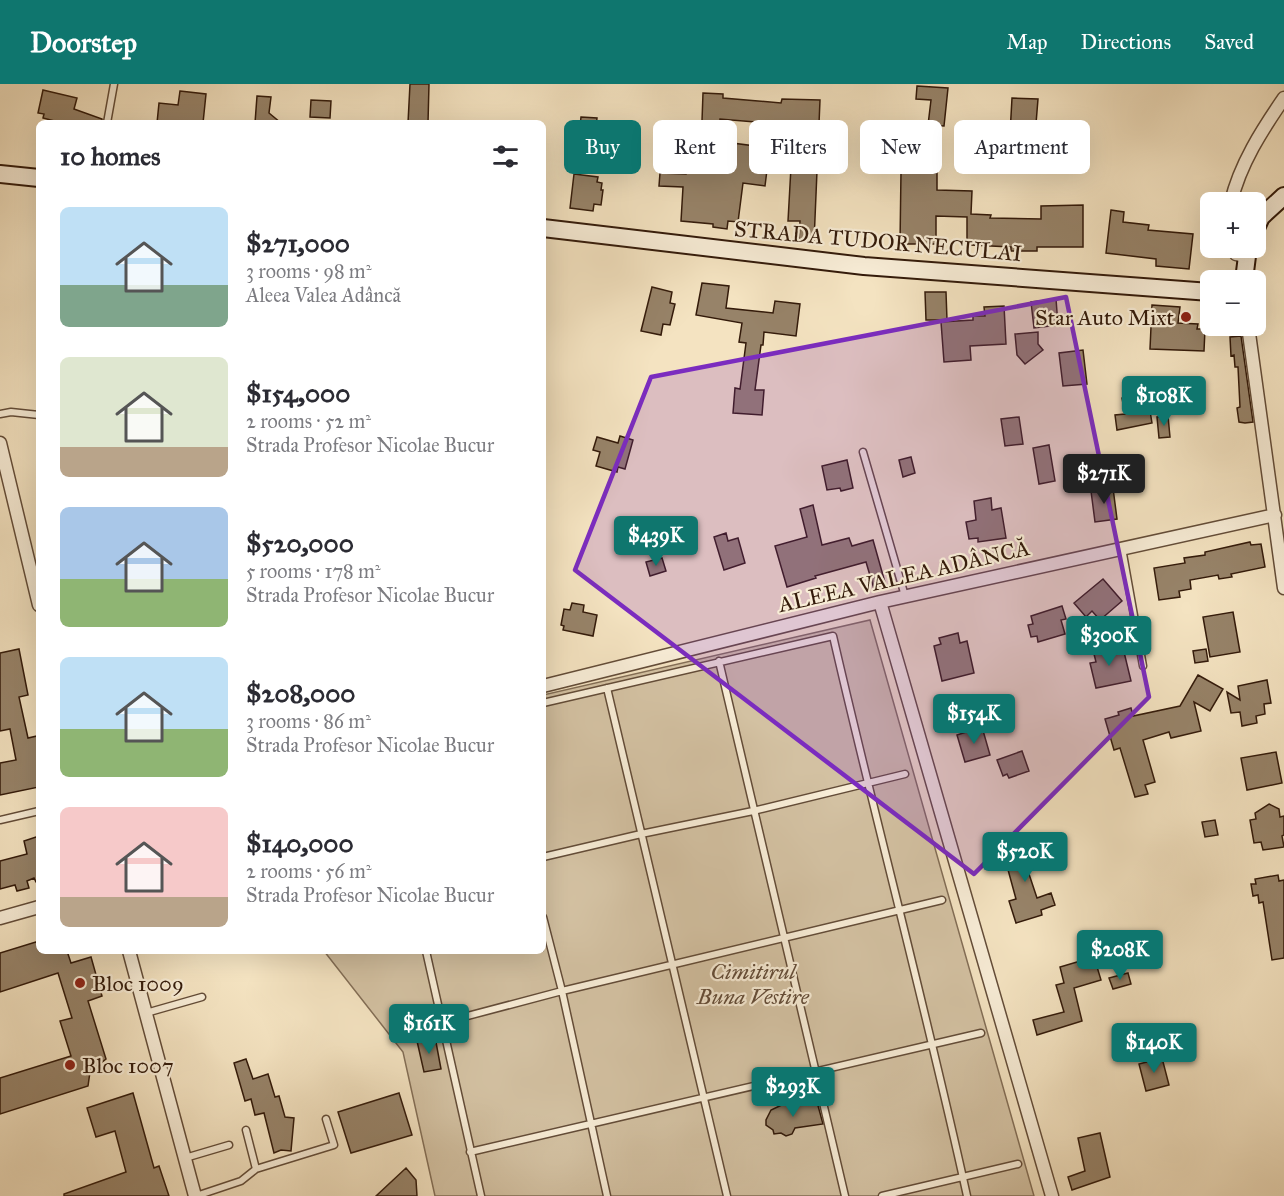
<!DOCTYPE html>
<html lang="en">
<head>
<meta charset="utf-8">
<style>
  body { margin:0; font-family:"IM FELL Great Primer",serif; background:#f2f2f3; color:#2b2b33; height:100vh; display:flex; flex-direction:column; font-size:22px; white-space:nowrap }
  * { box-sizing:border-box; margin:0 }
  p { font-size:20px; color:#7c7c81 }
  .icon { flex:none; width:33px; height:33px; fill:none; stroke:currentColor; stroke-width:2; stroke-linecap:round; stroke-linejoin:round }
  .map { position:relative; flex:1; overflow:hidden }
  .panel { position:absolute; left:36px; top:36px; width:510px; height:834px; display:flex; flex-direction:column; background:#fff; border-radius:9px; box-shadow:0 6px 24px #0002 }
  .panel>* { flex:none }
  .banner { position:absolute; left:564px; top:36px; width:570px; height:54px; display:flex; gap:12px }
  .fabs { position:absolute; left:1200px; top:108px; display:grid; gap:12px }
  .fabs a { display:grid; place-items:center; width:66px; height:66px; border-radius:9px; background:#fff; box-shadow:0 6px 24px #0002; font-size:30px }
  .price { position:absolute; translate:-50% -51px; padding:0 14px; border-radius:6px; background:#0f766e; color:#fff; font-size:20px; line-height:39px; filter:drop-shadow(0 2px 3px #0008) }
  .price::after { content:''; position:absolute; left:50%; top:36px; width:18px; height:14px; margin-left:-9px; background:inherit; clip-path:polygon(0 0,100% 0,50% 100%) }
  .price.active { background:#222; color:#fff }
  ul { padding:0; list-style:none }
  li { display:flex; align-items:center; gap:18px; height:150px; padding:0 24px }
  li span { display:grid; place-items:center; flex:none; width:168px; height:120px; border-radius:9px; color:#555 }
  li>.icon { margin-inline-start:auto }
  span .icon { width:72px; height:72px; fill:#fffc; stroke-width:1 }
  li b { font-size:26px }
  h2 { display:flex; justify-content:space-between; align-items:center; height:72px; padding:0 24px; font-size:26px }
  .chip { padding:0 21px; border-radius:9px; background:#fff; box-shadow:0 6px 24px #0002; font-size:21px; line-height:54px }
  .chip.active { background:#0f766e; color:#fff }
  header { display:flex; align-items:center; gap:36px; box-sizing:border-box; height:84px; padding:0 30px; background:#0f766e; color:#fff }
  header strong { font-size:28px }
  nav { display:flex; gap:33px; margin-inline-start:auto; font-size:21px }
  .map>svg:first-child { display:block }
  .green { fill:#d3c1a2; stroke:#836e56; stroke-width:1.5 }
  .building { fill:#978369; stroke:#331a0a; stroke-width:1.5 }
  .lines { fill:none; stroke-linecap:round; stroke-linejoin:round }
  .lane-casing { stroke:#634c38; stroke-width:9 }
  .street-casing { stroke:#634c38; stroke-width:15 }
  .secondary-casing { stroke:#331a0a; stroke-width:20 }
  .lane { stroke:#f8edd7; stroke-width:6 }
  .street { stroke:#f8edd7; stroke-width:12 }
  .secondary { stroke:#f8edd7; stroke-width:16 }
  .marked { fill:#7b2cbf; fill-opacity:0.2; stroke:#7b2cbf; stroke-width:4.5; stroke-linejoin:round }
  .poi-dot { fill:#8f2418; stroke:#f8edd7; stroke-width:2 }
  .labels { text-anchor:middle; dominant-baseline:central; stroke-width:4.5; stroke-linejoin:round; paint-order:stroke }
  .street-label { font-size:22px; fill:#331a0a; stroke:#f8edd7 }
  .poi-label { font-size:22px; fill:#331a0a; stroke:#f8edd7; text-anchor:start }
  .park-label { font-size:22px; font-style:italic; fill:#634c38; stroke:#f8edd7 }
</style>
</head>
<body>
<header>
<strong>Doorstep</strong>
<nav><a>Map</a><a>Directions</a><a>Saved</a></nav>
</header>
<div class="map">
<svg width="1284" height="1112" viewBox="0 0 1284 1112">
  <rect width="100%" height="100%" fill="#f4e3c1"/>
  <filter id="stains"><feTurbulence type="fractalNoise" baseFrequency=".00333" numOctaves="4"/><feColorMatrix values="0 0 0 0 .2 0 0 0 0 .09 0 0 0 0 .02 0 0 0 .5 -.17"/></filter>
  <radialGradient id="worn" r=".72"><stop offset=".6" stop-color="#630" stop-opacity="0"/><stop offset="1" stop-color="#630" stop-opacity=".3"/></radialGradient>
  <path class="green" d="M870,536L1034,1112H435L403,968L324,867H543V611Z"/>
  <path class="building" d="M410,0H429L428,39H408Z
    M917,2L948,4L944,42L928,41L931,16L916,15Z
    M43,6L77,14L74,25L102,35V39H62L43,34L44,30L38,29Z
    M180,7L206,10L203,39H157L159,19L178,21Z
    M703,9L723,10V14L781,19L782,15L820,16L814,158L799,157L800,137H788L791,83L779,82L780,40L720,35L717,57L755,62L754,69L769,70L765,102L743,99L738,138L728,137L727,145L713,143V140L681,137L683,103L659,102L660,89L686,90V77H695L699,37H702Z
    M257,12L271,13L269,29L281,39H255Z
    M1012,14L1038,15L1035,52L1010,50Z
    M311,16L331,17L330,34L310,33Z
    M581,33L597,34L595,53L579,51Z
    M901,88L937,89V106L972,107L971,130L991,131L990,134L1041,135V122L1083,121V163H1037V167H1011V163L971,161L967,157V133L936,132V160H900Z
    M574,90L598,93L597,98L602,99L601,106H603L601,121L594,120L593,127L570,124Z
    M1111,126L1124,128L1123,138L1149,141L1148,146L1193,150L1189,185L1156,182V175L1106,169Z
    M702,199L729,202L726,224L773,229L775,217L800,220L796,252L764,248L763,261H761L755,306H764L762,331L733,329L735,304L740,305L746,259L739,258L742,239L696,231Z
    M652,203L672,208L670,219L675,220L670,241L663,240L661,251L641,247Z
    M925,208H946L947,236H926Z
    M1056,215L1058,241L1034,244L1031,218Z
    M1152,221L1180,223L1178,239L1198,240L1197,245H1205L1204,267L1150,265Z
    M1004,222L1006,260L970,262L971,276L944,278L941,238L973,236V232H985L984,223Z
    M1038,248V260L1043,266L1025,280L1017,271L1015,250Z
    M1241,252L1253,338L1245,339L1239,338L1237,324L1240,323L1238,283H1235L1234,271L1231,272L1230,253Z
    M1083,266L1087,300L1063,302L1059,269Z
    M1147,309L1152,339L1117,346L1115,331L1125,330L1122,314Z
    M1168,332L1170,353L1159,354L1157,333Z
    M1019,333L1023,360L1005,362L1001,335Z
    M620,352L633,356L625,385L618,383L617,388L596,382L600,368L593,366L597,353L618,359Z
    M1049,361L1055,397L1039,400L1033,364Z
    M911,373L915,389L903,393L899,376Z
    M847,376L853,404L841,407L840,404L827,406L822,382Z
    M1113,404L1117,435L1095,438L1091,407Z
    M991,414L992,426L1001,424L1006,454L978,458V454L969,455L966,438L976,436L974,417Z
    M813,421L822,461L849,454L852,462L873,456L886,502L874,505L866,478L815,492L816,494L787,503L775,462L807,453L800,425Z
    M686,433L693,457L676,462L669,438Z
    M726,449L728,457L738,454L745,479L724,486L714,453Z
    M1250,458L1251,461L1261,460L1265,483L1231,490L1232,493L1219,495L1218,491L1190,496L1191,505L1179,507L1180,513L1159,516L1154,484L1185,479L1184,474L1205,471V468Z
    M662,474L666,487L650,492L646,478Z
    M1103,495L1122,517L1100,536L1092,527L1086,533L1074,519Z
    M572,519L584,521L583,528L597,531L593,552L563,546L564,542L561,541L564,525L570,526Z
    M1062,522L1066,535L1061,536L1065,550L1038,558L1037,552L1031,553L1028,541L1033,540L1031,532Z
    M1233,528L1240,568L1210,573L1203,533Z
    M958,549L960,559L967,557L974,589L942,597L934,562L941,560L939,554Z
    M1112,558L1115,570L1124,568L1131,597L1096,604L1090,579L1096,578L1093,566L1098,565V561Z
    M19,565L28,611L19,613L28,654L37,652L39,660V703L0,711V679L16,676L10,645L0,647V569Z
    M1206,565L1208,577L1195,579L1193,567Z
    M1198,591L1223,605L1210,627L1194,618L1201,647L1171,654L1169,648L1143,656L1155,698L1145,701L1148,710L1135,713L1120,664L1114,666L1105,635L1119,631L1118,628L1131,624L1133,632L1180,622Z
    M1267,596L1271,619L1264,620L1265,630L1256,632L1257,639L1242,642L1240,628L1231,629L1227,608L1240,616L1238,602Z
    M982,643L990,671L965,678L957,651Z
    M1022,667L1029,687L1009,694L1007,690L1003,692L997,676Z
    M1276,668L1282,699L1247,706L1241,674Z
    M1269,720L1279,725L1280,733L1284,732V751L1282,752L1284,763L1263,766L1261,758L1254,759L1250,736L1256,735L1255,729Z
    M1215,736L1218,751L1205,753L1202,738Z
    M39,752V798H36L34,794L27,797L29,804L17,807L15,801L0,805V777L27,770L24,757Z
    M1032,755L1039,784L1028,787L1037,814L1051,809L1055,821L1041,826L1042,831L1016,839L1009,817L1016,815L1004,771L1014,769L1012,760Z
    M1278,791L1279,797L1284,796V874L1272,876L1263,818L1259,819L1258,811L1253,812L1251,800H1256L1255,795Z
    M39,857V867H67L71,879L91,873L102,912L88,917L106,975L90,988L88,1002L0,1030V994L71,972L60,937L72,934L58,889L0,908V869Z
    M1094,873L1101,896L1074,904L1082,937L1037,951L1033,936L1064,928L1056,901L1064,899L1060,883Z
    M1128,889L1131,900L1113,905L1109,894Z
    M435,953L441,985L424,988L417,957Z
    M1162,974L1169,1001L1146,1007L1139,980Z
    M246,975L253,995L268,990L275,1013L279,1012L285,1033L294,1034L291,1067L281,1066L274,1069L264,1029L255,1031L251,1015L245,1017L234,979Z
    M133,1009L154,1084L159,1082L169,1112H64V1110L126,1088L115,1047L96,1053L87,1024Z
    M399,1009L412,1051L351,1069L338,1028Z
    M788,1018L793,1022L817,1018L823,1040L795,1044L792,1050L786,1052L781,1049L774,1050L773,1046L766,1041V1036L771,1026Z
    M1100,1049L1110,1093L1072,1106L1068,1093L1085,1087L1078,1054Z
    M406,1084L416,1096L417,1112H376Z"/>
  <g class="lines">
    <g class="lane-casing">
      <path id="lane" d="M107,39L114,0
        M0,330L11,328L39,331
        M863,368L905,512
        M1122,464L1143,582
        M719,577L845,1112
        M607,604L727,1112
        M543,619L833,552C876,739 926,924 967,1112
        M0,736L39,727
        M543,773L641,750L753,727L905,690
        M543,833L562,907L607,1112
        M426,867L481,1112
        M146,929L202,913
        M441,939L562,907L942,816
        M246,1046L256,1085
        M470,1068L981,949
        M185,1074L229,1061
        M196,1112L241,1097L256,1085L334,1061L326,1035
        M882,1112L1018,1080"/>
    </g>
    <g class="street-casing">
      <path id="street" d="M1231,118C1240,80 1262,46 1284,14
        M1234,164L1236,170L1246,172
        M1248,242L1284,504
        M0,359L39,521
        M880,518L1052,1112
        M543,602L880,518L1275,431
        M0,834L39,823
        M129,867L195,1112"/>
    </g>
    <g class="secondary-casing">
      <path id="secondary" d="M0,90L39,94
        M543,144L864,182L1210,208
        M1256,144L1261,133L1284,112
        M1244,196L1248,164"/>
    </g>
    <use href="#lane" class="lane"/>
    <use href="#street" class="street"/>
    <use href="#secondary" class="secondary"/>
  </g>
  <path class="marked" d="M1066,213L1149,613L974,790L575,486L651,293Z"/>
  <g class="poi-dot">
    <circle cx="1186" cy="233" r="6"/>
    <circle cx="80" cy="899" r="6"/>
    <circle cx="70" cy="981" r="6"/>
  </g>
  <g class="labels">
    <g class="street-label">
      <text transform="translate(878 157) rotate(5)">STRADA TUDOR NECULAI</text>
      <text transform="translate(904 492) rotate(-13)">ALEEA VALEA ADÂNCĂ</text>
    </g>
    <g class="poi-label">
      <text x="1174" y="233" text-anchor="end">Star Auto Mixt</text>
      <text x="92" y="899">Bloc 1009</text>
      <text x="82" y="981">Bloc 1007</text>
    </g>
    <g class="park-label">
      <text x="753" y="887">Cimitirul<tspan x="753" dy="25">Buna Vestire</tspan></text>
    </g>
  </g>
  <rect width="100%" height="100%" filter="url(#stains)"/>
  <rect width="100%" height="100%" fill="url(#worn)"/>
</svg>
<div class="fabs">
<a>+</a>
<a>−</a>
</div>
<b class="price" style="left:1164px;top:343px">$108K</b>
<b class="price active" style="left:1104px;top:421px">$271K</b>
<b class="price" style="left:656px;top:483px">$439K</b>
<b class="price" style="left:1109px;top:583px">$300K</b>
<b class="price" style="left:974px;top:661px">$154K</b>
<b class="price" style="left:1025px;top:799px">$520K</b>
<b class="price" style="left:1120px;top:897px">$208K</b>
<b class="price" style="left:429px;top:971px">$161K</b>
<b class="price" style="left:1154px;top:990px">$140K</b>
<b class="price" style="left:793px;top:1034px">$293K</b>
<div class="banner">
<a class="chip active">Buy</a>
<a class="chip">Rent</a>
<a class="chip">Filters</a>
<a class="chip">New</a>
<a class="chip">Apartment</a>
</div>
<section class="panel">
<h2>10 homes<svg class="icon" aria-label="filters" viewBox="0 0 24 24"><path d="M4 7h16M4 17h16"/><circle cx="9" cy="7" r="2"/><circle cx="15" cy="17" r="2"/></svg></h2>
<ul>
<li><span style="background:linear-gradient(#bfe0f5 65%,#7fa58c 0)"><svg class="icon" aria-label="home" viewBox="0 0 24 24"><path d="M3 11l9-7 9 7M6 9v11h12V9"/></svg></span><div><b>$271,000</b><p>3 rooms · 98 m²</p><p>Aleea Valea Adâncă</p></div></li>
<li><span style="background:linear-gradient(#dfe7d0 75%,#b9a48a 0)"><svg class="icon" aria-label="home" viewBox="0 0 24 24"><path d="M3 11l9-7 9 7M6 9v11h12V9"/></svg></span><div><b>$154,000</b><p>2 rooms · 52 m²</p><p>Strada Profesor Nicolae Bucur</p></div></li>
<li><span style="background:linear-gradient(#a9c7e8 60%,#8fb573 0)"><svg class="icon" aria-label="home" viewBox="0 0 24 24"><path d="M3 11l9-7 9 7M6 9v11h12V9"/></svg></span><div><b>$520,000</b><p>5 rooms · 178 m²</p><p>Strada Profesor Nicolae Bucur</p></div></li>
<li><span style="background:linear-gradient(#bfe0f5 60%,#8fb573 0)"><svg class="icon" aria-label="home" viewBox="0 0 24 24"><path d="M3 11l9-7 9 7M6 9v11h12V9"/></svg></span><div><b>$208,000</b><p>3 rooms · 86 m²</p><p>Strada Profesor Nicolae Bucur</p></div></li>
<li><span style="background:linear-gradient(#f6c9c9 75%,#b9a48a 0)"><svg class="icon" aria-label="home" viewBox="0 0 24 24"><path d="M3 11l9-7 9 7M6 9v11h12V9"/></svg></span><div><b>$140,000</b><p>2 rooms · 56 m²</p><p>Strada Profesor Nicolae Bucur</p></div></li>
</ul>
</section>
</div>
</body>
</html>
